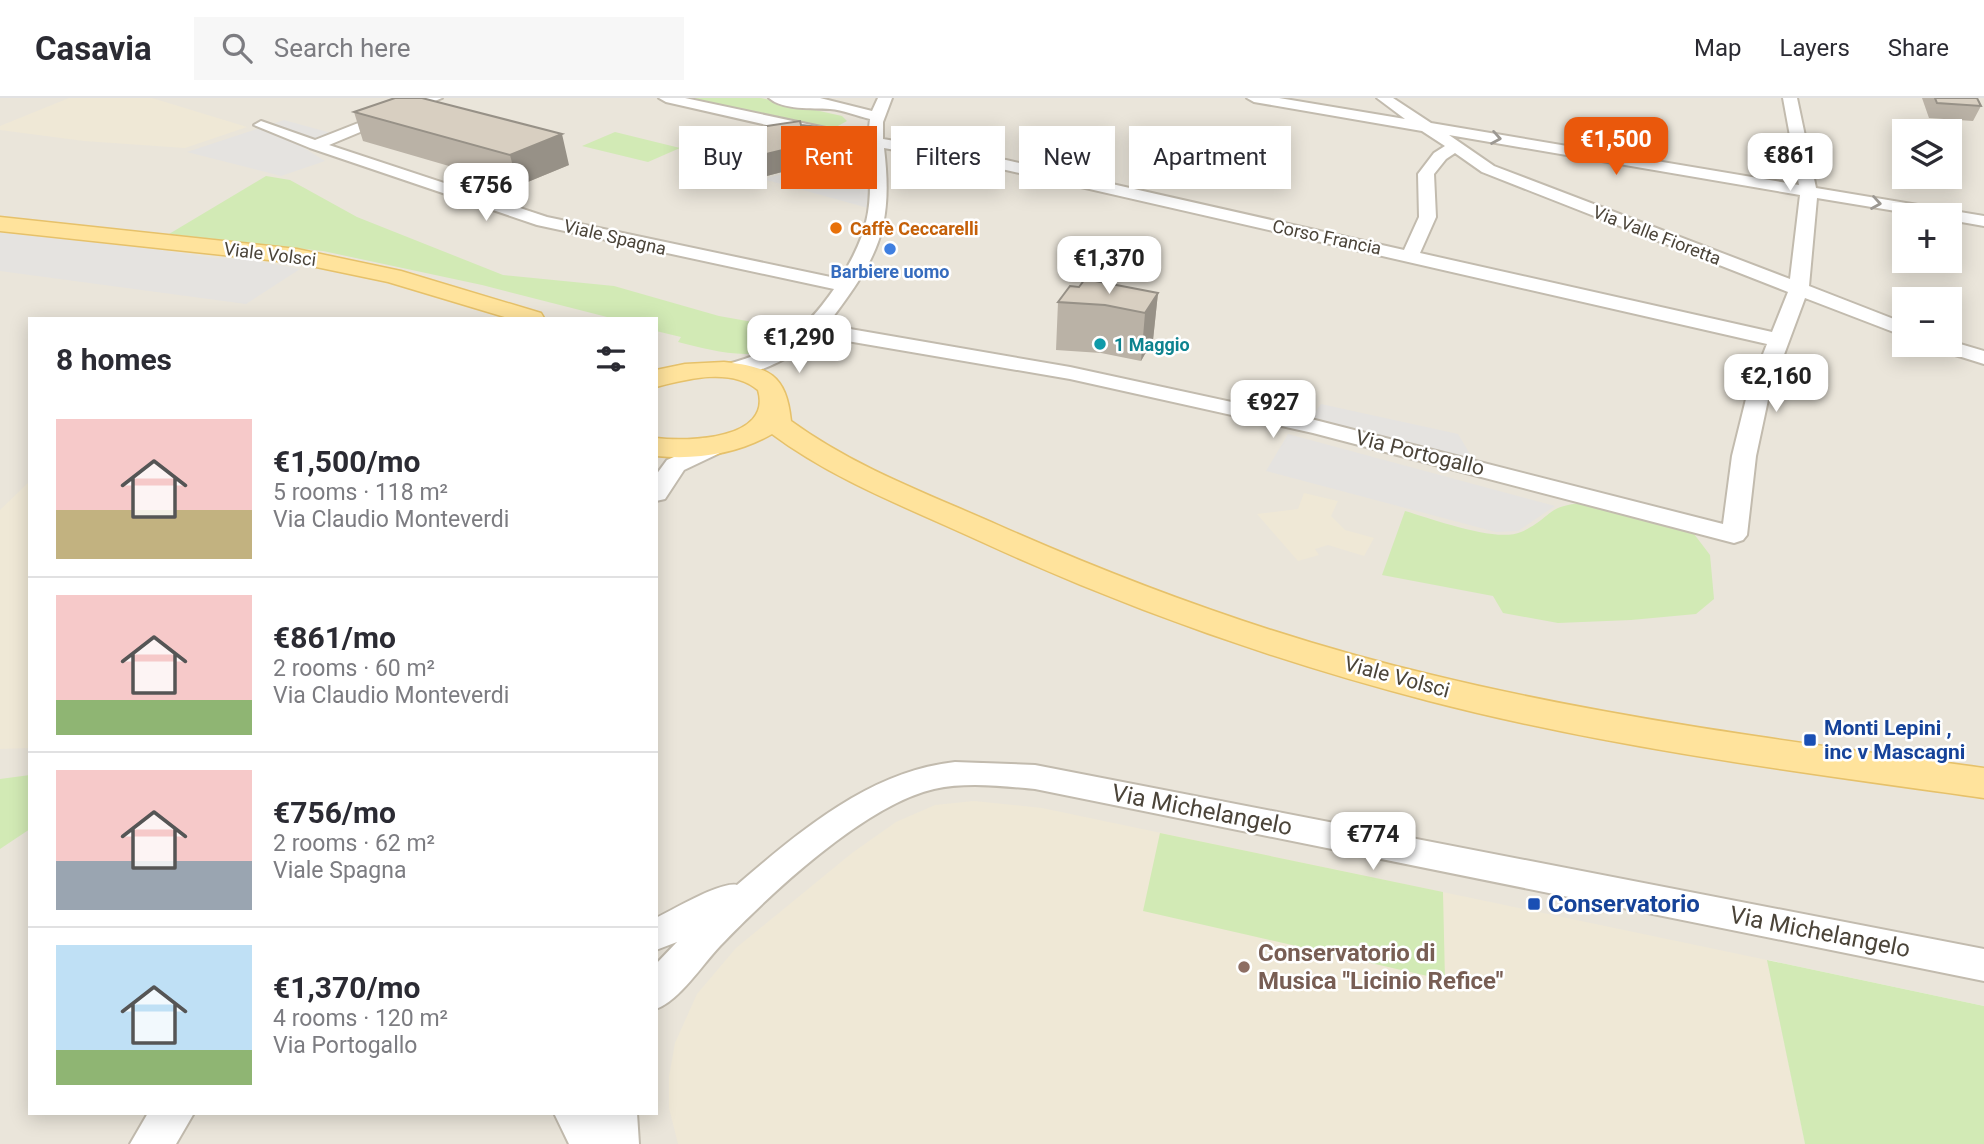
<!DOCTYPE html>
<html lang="en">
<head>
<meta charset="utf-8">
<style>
  body { margin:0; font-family:Roboto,sans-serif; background:#f7f7f7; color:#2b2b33; height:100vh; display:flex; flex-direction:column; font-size:26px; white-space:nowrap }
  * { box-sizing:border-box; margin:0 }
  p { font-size:23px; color:#7c7c81 }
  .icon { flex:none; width:38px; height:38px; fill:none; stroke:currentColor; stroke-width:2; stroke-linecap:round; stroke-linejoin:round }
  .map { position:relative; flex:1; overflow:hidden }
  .panel { position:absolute; left:28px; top:219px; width:630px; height:798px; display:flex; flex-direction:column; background:#fff; border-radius:0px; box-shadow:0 4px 18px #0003 }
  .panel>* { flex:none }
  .banner { position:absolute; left:679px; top:28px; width:665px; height:63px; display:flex; gap:14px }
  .buttons { position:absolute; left:1892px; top:21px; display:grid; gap:14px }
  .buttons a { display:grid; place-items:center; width:70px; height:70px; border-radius:0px; background:#fff; box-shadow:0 4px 18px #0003; font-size:35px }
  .price { position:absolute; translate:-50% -60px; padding:0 16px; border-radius:14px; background:#fff; color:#222; font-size:23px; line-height:46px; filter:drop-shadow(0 2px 4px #0008) }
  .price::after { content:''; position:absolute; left:50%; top:42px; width:21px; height:16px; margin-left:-10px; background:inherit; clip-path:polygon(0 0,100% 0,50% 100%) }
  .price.active { background:#ea580c; color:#fff }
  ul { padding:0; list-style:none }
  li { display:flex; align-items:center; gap:21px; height:175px; padding:0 28px }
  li+li { border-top:2px solid #e1e1e2 }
  li span { display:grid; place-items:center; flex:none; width:196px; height:140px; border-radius:0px; color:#555 }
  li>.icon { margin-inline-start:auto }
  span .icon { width:84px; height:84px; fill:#fffc; stroke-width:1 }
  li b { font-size:30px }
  h2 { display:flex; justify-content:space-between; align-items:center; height:84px; padding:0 28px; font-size:30px }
  .tag { padding:0 24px; border-radius:0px; background:#fff; box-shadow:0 4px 18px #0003; font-size:24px; line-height:63px }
  .tag.active { background:#ea580c; color:#fff }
  header { display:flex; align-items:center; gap:42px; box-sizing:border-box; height:98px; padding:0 35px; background:#fff; border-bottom:2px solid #e1e1e2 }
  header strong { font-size:33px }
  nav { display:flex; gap:38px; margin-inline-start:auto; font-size:24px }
  .search { width:490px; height:63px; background:#f7f7f7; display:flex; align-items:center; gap:18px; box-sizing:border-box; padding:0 24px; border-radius:0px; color:#7c7c81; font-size:26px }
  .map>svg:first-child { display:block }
  .residential { fill:#eae5da; fill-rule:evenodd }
  .education { fill:#efe8d6 }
  .green { fill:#d2eab5 }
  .parking { fill:#e5e3e0 }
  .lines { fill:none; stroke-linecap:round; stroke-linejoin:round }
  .minor-casing { stroke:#c2bbae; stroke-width:4 }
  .major-casing { stroke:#e6c16a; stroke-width:3 }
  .minor { fill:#fff; fill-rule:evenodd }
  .major { fill:#ffe39c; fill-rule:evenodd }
  .wall { fill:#bab2a6 }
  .shaded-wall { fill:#979187 }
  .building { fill:#d8cfc1; stroke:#979187; stroke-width:2 }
  .oneway { stroke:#9c9892 }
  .food-dot { fill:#e8710a; stroke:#fff; stroke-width:2.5 }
  .shop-dot { fill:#3f7fe0; stroke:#fff; stroke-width:2.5 }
  .culture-dot { fill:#0f9aa8; stroke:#fff; stroke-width:2.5 }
  .transit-dot { fill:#1a4fb4; stroke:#fff; stroke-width:2.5 }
  .education-dot { fill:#8d6e63; stroke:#fff; stroke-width:2.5 }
  .labels { text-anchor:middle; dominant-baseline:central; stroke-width:5; stroke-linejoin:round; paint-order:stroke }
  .far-food-label { font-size:18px; font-weight:bold; fill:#c56008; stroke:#fff; text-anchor:start }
  .far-street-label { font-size:18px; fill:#4b4439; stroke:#fff }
  .far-shop-label { font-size:18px; font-weight:bold; fill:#366cbe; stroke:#fff }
  .far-culture-label { font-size:18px; font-weight:bold; fill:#0d838f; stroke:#fff; text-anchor:start }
  .street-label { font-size:21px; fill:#4b4439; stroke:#fff }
  .transit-label { font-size:21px; font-weight:bold; fill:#164399; stroke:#fff; text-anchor:start }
  .near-street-label { font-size:24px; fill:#4b4439; stroke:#fff }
  .near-transit-label { font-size:24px; font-weight:bold; fill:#164399; stroke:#fff; text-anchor:start }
  .near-education-label { font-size:24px; font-weight:bold; fill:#785e54; stroke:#fff; text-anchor:start }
</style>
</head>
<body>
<header>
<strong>Casavia</strong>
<div class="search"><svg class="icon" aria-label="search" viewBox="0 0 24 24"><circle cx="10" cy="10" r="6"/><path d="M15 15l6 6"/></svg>Search here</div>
<nav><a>Map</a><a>Layers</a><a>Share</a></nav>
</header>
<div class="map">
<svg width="1984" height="1046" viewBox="0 0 1984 1046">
  <rect width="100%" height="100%" fill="#f6f3ec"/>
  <path class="residential" d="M0,0H1984V908L1768,862L1805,1046H0ZM1904,33H1950V79H1904ZM1904,117H1950V163H1904ZM1904,201H1950V247H1904ZM30,220H656V1015H30Z"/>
  <path class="education" d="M69,0H152L247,29L185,50L84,43L0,32V28Z
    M30,383V650L0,651V412Z
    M1304,395L1338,403L1331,418L1345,432L1374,440L1364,458L1328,447L1315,451L1319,457L1298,463L1257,416L1298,411Z
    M974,703L1042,710L1767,862L1805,1046H678L669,1010V979L675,945L697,896L736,850L852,755L896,724L935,707Z"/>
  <path class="green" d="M686,0H761L842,18L847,23L836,29L814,28Z
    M615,34L680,50L648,64L582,48Z
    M266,78L290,82L357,119L503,177L614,188L719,218L798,232C793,237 788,245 782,248C750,264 710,252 678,244L681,239L656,233V220H611L482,187L323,153L169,136Z
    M1588,405L1691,432L1710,457L1714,501L1696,516L1631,522L1558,525L1503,515L1493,498L1382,477L1405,413C1433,421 1496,445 1521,434C1553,420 1545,406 1588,405Z
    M30,677V731L0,751V681Z
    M1160,735L1443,794L1445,882L1143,813Z
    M1767,862L1984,908V1046H1805Z"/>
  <path class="parking" d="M284,22L331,35L301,48L325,63L281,78L187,54Z
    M801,71L870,92L868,110L763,81Z
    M0,135L139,149L213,160L246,161L300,171L246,206L0,173Z
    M1321,306L1458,336L1473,361L1311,320Z
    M1288,336L1555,408L1518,433L1496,434L1266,373Z"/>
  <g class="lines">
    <g class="minor-casing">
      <path id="minor" d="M422,0H442L329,47L547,119L840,181C871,132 873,104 868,48L815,38L666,4L659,0H685L868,39L870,21C857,18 843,12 830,11C812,10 783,12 769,0H820L872,13L878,0H892L883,24V41L1006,62L1404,152L1419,119L1418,76L1434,55L1445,48L1422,33L1254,4L1247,0H1279L1405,21L1377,0H1393L1431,25L1799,87L1783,0H1797L1816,90L1984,118V128L1950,122V117H1920L1817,100L1809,188L1904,225V238L1805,200L1769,297L1756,358L1747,437L1743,442L1734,445L1313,335L1070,281L818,238C801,255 749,283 724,277L721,272L724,267C777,253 803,236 834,191L537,127L310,50L254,27L261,23L315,42ZM1449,37L1800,97L1790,181L1494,68ZM884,50L1006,72L1767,246L1747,297L1732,358L1723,426L1315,322L1070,269L827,227C876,162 894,133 884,50ZM1455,55L1482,74L1788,194L1772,234L1420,155L1436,119L1434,76L1446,61Z
        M1950,243L1984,253V266L1936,251L1933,247H1950Z
        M716,341L724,343L728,348L724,353L684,372L665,401L656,403V377L667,362Z
        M955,664L1035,667L1984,851V883L1035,691C1002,688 966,684 934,691C864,707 769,797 720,848C702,867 680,902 656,911V866L677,844L656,852V820C673,812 721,783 737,787C800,733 870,673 955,664Z
        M148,1015H194L176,1046H130Z
        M554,1015H637L639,1046H569Z"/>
    </g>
    <g class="major-casing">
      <path id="major" d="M0,119L297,151L401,173L541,215L544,220H508L388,184L297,165L0,133Z
        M724,264C769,269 786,276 791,323C854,369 928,396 998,427C1138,489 1283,542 1432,577C1613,621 1799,645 1984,670V700C1798,674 1610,650 1429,603C1275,563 1126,510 982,444C911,411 835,383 772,336C737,356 696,362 656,358V340C687,344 773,342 758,292C731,269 687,281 656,289V272L685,266Z"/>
    </g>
    <use href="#minor" class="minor"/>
    <use href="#major" class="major"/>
  </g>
  <path class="wall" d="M1922,0H1977L1981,8L1973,23L1929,20Z
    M354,14L569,67L518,88L363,43Z
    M801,27L838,31L840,53L816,72L801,69L744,84L737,79L717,83L714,61Z
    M1079,189L1158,195L1153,242L1141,263L1101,255L1056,252L1058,204Z"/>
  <path class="shaded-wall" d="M838,31L840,53L816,72L814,51Z
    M562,36L569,67L518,88L510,57Z
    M799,48L801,69L744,84L741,62Z
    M734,57L737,79L717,83L714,61Z
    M1158,195L1153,242L1141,263L1145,215Z"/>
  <path class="building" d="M395,0H422L562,36L510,57L354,14Z
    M1935,0H1977L1981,8L1937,5Z
    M800,23L801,27L838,31L814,51L799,48L741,62L734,57L714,61L733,38L767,28Z
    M1085,181L1158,195L1145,215L1105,207L1058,204L1070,188L1079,189Z"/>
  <defs><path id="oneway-chevron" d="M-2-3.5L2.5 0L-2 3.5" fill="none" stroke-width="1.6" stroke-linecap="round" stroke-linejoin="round" transform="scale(1.75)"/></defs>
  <g class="oneway">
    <use href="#oneway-chevron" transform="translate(1496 40) rotate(10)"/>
    <use href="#oneway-chevron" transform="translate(1876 105) rotate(9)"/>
  </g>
  <circle class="food-dot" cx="836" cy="130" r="7"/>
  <circle class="shop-dot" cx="890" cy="151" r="7"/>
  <circle class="culture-dot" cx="1100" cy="246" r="7"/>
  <g class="transit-dot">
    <rect x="1803" y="635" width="14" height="14" rx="3.5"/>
    <rect x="1527" y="799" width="14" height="14" rx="3.5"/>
  </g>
  <circle class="education-dot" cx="1244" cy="869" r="7"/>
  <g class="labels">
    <g class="far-food-label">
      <text x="850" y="130">Caffè Ceccarelli</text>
    </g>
    <g class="far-street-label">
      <text transform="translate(1657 137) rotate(21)">Via Valle Fioretta</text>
      <text transform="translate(615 139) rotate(13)">Viale Spagna</text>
      <text transform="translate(1327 139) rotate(12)">Corso Francia</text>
      <text transform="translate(270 156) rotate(7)">Viale Volsci</text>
    </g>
    <g class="far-shop-label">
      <text x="890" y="173">Barbiere uomo</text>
    </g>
    <g class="far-culture-label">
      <text x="1114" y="246">1 Maggio</text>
    </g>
    <g class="street-label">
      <text transform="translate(1420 355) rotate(14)">Via Portogallo</text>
      <text transform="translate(1397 579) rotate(15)">Viale Volsci</text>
    </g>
    <g class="transit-label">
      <text x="1824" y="630">Monti Lepini ,<tspan x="1824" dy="24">inc v Mascagni</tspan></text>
    </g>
    <g class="near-street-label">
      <text transform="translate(1202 712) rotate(11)">Via Michelangelo</text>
      <text transform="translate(1820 834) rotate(11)">Via Michelangelo</text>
    </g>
    <g class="near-transit-label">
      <text x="1548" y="806">Conservatorio</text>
    </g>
    <g class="near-education-label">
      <text x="1258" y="855">Conservatorio di<tspan x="1258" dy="28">Musica "Licinio Refice"</tspan></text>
    </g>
  </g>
</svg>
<div class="buttons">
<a><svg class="icon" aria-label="layers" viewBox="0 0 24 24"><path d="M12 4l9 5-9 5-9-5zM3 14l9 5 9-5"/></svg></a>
<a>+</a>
<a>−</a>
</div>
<b class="price active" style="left:1616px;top:79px">€1,500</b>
<b class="price" style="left:1790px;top:95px">€861</b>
<b class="price" style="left:486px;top:125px">€756</b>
<b class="price" style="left:1109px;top:198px">€1,370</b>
<b class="price" style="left:799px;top:277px">€1,290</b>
<b class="price" style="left:1776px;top:316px">€2,160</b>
<b class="price" style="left:1273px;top:342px">€927</b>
<b class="price" style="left:1373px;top:774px">€774</b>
<div class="banner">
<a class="tag">Buy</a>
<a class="tag active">Rent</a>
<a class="tag">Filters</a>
<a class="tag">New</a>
<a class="tag">Apartment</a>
</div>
<section class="panel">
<h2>8 homes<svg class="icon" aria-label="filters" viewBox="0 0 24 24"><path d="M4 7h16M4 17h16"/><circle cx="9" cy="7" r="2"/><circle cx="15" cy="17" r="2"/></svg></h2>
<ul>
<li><span style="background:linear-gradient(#f6c9c9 65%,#c2b280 0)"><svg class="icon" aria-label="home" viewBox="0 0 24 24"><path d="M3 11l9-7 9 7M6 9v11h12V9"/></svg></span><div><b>€1,500/mo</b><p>5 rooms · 118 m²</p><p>Via Claudio Monteverdi</p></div></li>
<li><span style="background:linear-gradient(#f6c9c9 75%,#8fb573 0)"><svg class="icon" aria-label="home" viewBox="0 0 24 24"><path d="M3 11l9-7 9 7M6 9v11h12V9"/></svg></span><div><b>€861/mo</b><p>2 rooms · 60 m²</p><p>Via Claudio Monteverdi</p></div></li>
<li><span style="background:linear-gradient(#f6c9c9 65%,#9aa5b1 0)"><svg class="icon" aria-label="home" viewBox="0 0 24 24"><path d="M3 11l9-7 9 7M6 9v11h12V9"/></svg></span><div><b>€756/mo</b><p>2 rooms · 62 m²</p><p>Viale Spagna</p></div></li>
<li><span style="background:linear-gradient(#bfe0f5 75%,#8fb573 0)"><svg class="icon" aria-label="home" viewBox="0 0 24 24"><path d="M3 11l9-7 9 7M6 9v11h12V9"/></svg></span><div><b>€1,370/mo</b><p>4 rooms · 120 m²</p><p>Via Portogallo</p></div></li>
</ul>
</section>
</div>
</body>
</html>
